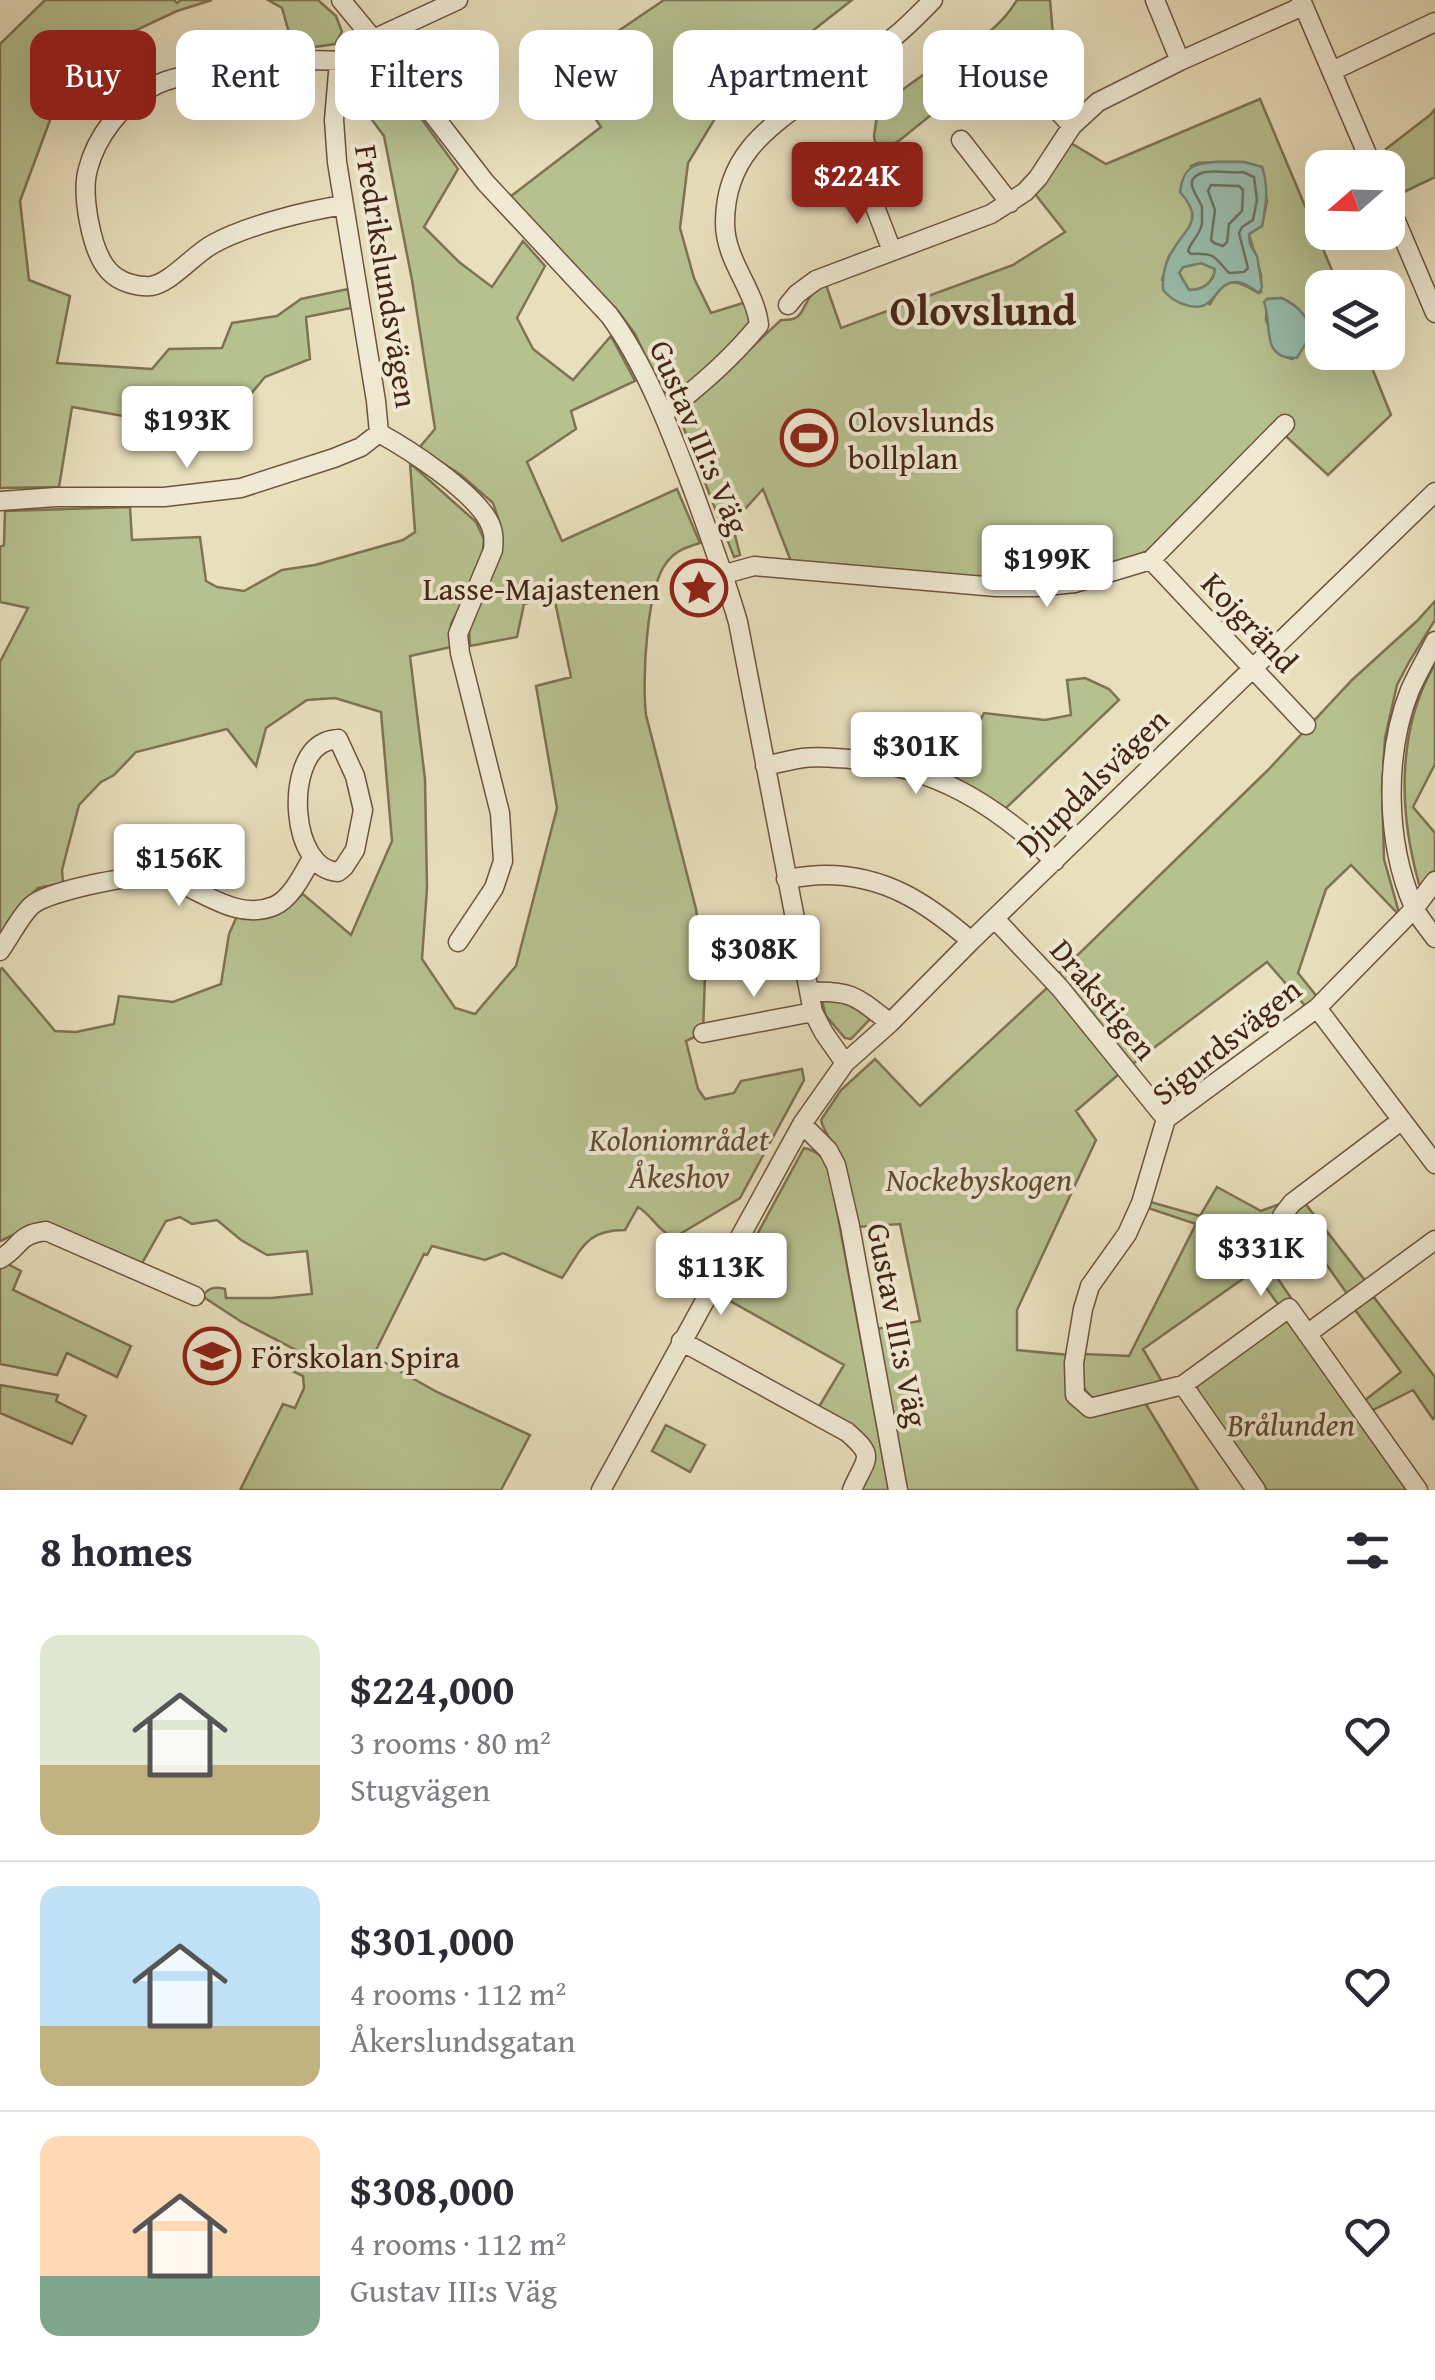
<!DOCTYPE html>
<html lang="en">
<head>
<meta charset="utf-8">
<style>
  body { margin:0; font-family:"Gentium Book Plus",serif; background:#f2f2f3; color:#2b2b33; height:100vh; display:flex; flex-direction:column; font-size:38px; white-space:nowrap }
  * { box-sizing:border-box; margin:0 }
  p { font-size:32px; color:#7c7c81 }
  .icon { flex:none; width:55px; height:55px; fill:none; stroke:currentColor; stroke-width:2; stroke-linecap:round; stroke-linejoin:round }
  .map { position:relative; height:1490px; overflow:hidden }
  .sheet { display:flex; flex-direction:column; background:#fff; flex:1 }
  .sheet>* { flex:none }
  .hud { position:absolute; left:30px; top:30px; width:1375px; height:90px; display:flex; gap:20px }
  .needle { width:65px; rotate:250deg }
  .controls { position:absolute; left:1305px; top:150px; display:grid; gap:20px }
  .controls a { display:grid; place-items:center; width:100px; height:100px; border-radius:20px; background:#fff; box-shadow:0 10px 40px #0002; font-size:50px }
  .price { position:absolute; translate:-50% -85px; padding:0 22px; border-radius:10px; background:#fff; color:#222; font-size:32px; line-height:65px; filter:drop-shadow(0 2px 5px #0008) }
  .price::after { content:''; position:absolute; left:50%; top:60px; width:30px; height:22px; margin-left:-15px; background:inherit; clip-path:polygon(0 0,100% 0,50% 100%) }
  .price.current { background:#8f2418; color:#fff }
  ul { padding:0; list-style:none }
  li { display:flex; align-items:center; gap:30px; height:250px; padding:0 40px }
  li+li { border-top:2px solid #e1e1e2 }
  li span { display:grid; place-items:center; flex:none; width:280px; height:200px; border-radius:20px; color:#555 }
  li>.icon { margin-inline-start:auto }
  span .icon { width:120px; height:120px; fill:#fffc; stroke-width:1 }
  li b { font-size:42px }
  h2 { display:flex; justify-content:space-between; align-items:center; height:120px; padding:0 40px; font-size:42px }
  .chip { padding:0 35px; border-radius:20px; background:#fff; box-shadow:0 10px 40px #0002; font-size:35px; line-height:90px }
  .chip.current { background:#8f2418; color:#fff }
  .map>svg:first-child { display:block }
  .green { fill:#b7c190; stroke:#7e7352; stroke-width:2.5; fill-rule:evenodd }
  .water { fill:#98bdad; stroke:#778070; stroke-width:2.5; fill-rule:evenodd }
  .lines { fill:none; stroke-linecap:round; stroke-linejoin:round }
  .shore { stroke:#6e7160; stroke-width:2.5 }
  .minor-casing { stroke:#6e543e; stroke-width:21 }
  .minor { stroke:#f0ead4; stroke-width:18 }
  .labels { text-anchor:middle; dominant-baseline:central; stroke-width:8; stroke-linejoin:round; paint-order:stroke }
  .street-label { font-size:32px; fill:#452514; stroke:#f0ead4 }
  .poi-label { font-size:32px; fill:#452514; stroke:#f0ead4; text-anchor:start }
  .park-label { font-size:32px; font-style:italic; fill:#624c33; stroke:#f0ead4 }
  .district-label { font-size:42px; font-weight:bold; fill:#452514; stroke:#f0ead4 }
</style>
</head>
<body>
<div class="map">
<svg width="1435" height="1490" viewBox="0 0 1435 1490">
  <rect width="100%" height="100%" fill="#e8dfbd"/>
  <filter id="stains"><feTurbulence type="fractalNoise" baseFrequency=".002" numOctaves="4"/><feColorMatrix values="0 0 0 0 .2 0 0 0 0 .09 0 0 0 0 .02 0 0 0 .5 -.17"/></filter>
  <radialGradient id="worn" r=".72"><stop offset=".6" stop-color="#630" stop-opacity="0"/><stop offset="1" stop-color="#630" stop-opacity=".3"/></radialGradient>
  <path class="green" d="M45,0H174L177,3L181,0H212L177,11L115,40L56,104L20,201L29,280L70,296L57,363L152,369L169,349L222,348L232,323L277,316L301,299L348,289L351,308L306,317L310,359L265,377L240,407L197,400L192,428L72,407L59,487L0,488V44Z
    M268,0H318L336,16L342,32L335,44L294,50L282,8Z
    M664,0H852L728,97L688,163L680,228L694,278L711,313L746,302L759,325L677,393L670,395L661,390L635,334L618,311L510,197L601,127L562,69Z
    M1017,0H1050L1053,35L1045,61L1030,63L1004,56L900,140L877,154L874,136L878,108C897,94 917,78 937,66C968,47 998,32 1017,0Z
    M367,66L402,92L458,169L424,227L459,262L492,287L523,241L545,266L517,318L533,349L573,380L611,336L635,381L571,411L576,429L527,462L562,541L677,489L700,543C687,547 676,550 667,562C646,587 642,682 646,715L696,909L705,976L703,1033L686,1041L698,1089L705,1099L734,1093L741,1081L802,1069L804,1080L740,1198L675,1237C660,1234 652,1215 638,1207L625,1230C585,1230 582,1249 562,1278L503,1253L485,1260L432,1246L427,1255L424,1254L373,1356L437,1392L530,1435L501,1490H240L283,1404L295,1408L304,1388L303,1376L286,1368L296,1350L240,1321L202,1296C209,1288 214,1286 225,1289L226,1298H271L312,1294L307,1251L267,1255L241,1240L217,1220L192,1224L180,1217L166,1221L141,1265L115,1251L37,1224L0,1241V970L2,968L55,1031L76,1032L114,1024L119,996L173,1002L221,984L229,934L237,916L282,910L303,894L351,935L392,841L381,712L335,698L307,700L266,728L256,766L227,729L136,752L114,775L101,782L79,805L62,870L63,883L38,888L25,900L0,937V662L28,608L0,602V547L4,545L5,511L130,507L132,540L200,537L206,581L217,587L244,591L282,570L315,565L403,540L415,532L410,463L476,522L484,539L483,550L473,582L451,624V647L410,656L425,779L427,888L422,959L455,1008L475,1014L516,966L557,808L536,686L571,677L554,597L524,604L517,637L470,646L469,630L499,557L500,524L493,503L461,475L419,448L435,429L412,280L384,136L346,85Z
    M1260,99L1339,287L1322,288V352L1366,353L1391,415L1328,475L1277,428L1231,475L1146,552L1073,577L997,580L792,564L763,489L745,509L730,515L740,555L734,557L681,421L682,412L781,320C805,321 800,309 812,294C815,289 821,285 825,282L841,328L1013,265L1065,232L1035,194L1069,142L1106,164ZM1216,162H1244L1262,167L1267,201L1262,226L1249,234L1261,275V292L1258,293C1234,277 1226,277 1210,304L1162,280L1169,256L1192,226V210L1187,200L1191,166L1198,163ZM1281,298C1296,305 1314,320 1308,338C1306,345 1297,353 1292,359L1280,355L1266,320L1267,299Z
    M1435,109V177L1404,192L1386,149L1430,115Z
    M1201,263L1215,269C1213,283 1203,290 1189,290L1179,273L1183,267Z
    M1435,601V620L1409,662L1397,685L1385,738L1382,788L1384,859L1400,916L1351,865L1326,889L1298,973L1319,999L1306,1007L1267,962L1130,1066L1057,975L1268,770L1352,680L1417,621Z
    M1435,664V764L1413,807L1435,833V871L1425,887L1419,884C1399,813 1396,730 1435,664Z
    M1085,678L1109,689L1119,700L1005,809L952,775L984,713L1045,720L1071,715L1067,680Z
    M1049,986L1119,1074L1076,1111L1096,1140L1017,1310V1350L1069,1355C1068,1380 1061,1401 1086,1415L1144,1401L1198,1490H904L876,1329L920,1321L900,1224L857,1227C852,1206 849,1183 843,1163C838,1147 824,1135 821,1120L841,1090L875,1059L920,1106Z
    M830,995L843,997L873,1016L851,1039L845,1038L826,1016L822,1001Z
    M804,1148C817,1151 823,1156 829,1169L889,1490H858L873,1454L817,1410L844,1365L723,1297Z
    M1217,1187L1261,1211L1285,1202H1304L1367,1283L1348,1295L1312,1244L1274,1273L1293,1301L1280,1307L1254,1271L1143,1349L1164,1385L1095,1399C1077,1388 1082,1373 1084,1354L1129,1356L1196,1224L1145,1207L1147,1201L1200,1216Z
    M6,1263L21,1271L13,1290L131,1346L117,1377L67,1353L57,1375L0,1364V1266Z
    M1373,1296L1435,1377V1417L1433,1419L1413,1390L1371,1411L1364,1401L1401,1372L1355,1310Z
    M1285,1322H1290L1407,1490H1267L1197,1391L1198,1384Z
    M0,1385L58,1395L56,1401L86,1416L72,1444L0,1413Z
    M666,1425L705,1445L690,1472L652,1451Z"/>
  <path class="water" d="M1216,162H1244L1262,167C1269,187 1266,206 1262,226L1249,234L1250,244L1257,256L1262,287L1259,293C1252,289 1245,282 1237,282C1211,282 1217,317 1183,304C1174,301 1169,297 1163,290C1162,275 1165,262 1173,250C1187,226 1205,220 1180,192C1183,168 1192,163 1216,162ZM1201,263L1215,269C1214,283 1203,290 1189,290L1179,273L1183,267Z
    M1281,298C1296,304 1312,318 1309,336C1307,344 1300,351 1297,358C1259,359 1273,324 1264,302L1267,299Z"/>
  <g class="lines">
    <path class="shore" d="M1243,172L1254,177L1257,200L1253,220L1242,227L1239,233L1248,268L1244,272L1229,273C1215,258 1215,252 1191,254L1188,251C1191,241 1201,234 1202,223C1202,220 1202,209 1202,207C1198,195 1181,180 1202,173C1214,169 1230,174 1243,172Z
      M1211,185L1239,186L1243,190L1242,211L1229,224L1227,242L1223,246L1214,243L1211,240L1215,210L1208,191Z"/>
    <g class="minor-casing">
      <path id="minor" d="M341,0L393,63L485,182L609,315C646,365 671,432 693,490C709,534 725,577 738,622L813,1012L824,1033L845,1063
        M1155,0L1180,61
        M1301,0L1373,168
        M339,61C303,58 268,64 233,69C206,73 176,74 152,87C122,103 96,137 88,169C81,194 91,252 109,271C119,282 136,287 151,286C171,283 194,254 213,244C248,225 305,211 344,205
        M1018,68L1072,126
        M1332,71L1435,22
        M961,140L1010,203
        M867,186L892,251
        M1388,202L1435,313
        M788,305L797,294L816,280L991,214L1025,192L1038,178L1072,126L1098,102L1180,61L1303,6
        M663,414C698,388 732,358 759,325C755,289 725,261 725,223C725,158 764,130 812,96C840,77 868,58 894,37C908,26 921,12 933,0
        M379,433C410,450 471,490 488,520C494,530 494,539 493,550L458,634L460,653L500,813L503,861L494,888L458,942
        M379,433L376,401L337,162L334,120L339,61L354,48L458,0
        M0,501L56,497H164L241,488L334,458L361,447L379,433
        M1151,560L1306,725
        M725,574L754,566L996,587H1036L1075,583L1151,560L1285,424
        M1435,641C1427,657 1417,674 1410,690C1384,755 1386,842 1413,905C1418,917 1427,927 1435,938
        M338,739L355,776L363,810L355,850L344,867L338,872C290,869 285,762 323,743C328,740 332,740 338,739Z
        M765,766C778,763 790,760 803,758C818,756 835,758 850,759C935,767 993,803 1055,861
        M786,879C799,877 812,875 825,875C885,875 927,903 971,941
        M995,919L1060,988L1166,1119
        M0,951C10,937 19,918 31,906C46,891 144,871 165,877C199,888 236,922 274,906C291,899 303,874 312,858
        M809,992C852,990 857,997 890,1023
        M1317,1008L1435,1164
        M703,1033L813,1012
        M802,1124L828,1150L836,1165L850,1226L898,1490
        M1282,1216L1292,1203L1402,1120
        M0,1259C22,1246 16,1235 46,1231L195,1296
        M1307,1334L1435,1240
        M681,1341L847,1432C877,1458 866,1457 852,1490
        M1183,1385L1090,1408L1075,1395L1074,1363L1083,1309L1090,1286L1127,1234L1141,1203L1166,1119L1317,1008L1414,909L1435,881
        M601,1490L802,1124L845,1063L890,1023L971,941L1435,492
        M1256,1490L1183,1385L1289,1308L1418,1490"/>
    </g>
    <use href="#minor" class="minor"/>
  </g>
  <defs>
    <g id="stadium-ring" transform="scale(2.875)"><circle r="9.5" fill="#f0ead4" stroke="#8f2418" stroke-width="1.5"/><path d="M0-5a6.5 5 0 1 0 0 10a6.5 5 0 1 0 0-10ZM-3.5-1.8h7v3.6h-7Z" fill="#8f2418"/></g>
    <g id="sight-ring" transform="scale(2.875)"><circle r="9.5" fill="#f0ead4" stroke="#8f2418" stroke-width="1.5"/><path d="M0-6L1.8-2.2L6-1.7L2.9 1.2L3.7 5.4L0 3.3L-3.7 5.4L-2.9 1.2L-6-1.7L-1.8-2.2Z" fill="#8f2418"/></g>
    <g id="school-ring" transform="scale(2.875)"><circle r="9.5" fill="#f0ead4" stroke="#8f2418" stroke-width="1.5"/><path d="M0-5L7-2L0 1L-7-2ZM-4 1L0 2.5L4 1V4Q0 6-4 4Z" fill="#8f2418"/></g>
  </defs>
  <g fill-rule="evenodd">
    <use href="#stadium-ring" x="809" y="438"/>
    <use href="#sight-ring" x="699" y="588"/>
    <use href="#school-ring" x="212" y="1356"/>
  </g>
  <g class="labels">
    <g class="street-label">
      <text transform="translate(387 276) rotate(81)">Fredrikslundsvägen</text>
      <text transform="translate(700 437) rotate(67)">Gustav III:s Väg</text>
      <text transform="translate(1250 622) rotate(47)">Kojgränd</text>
      <text transform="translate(1092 782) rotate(-44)">Djupdalsvägen</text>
      <text transform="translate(1104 999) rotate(50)">Drakstigen</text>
      <text transform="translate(1226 1041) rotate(-39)">Sigurdsvägen</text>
      <text transform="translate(898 1325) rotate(79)">Gustav III:s Väg</text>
    </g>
    <g class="poi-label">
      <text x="848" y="420">Olovslunds<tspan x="848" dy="37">bollplan</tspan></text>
      <text x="660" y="588" text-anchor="end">Lasse-Majastenen</text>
      <text x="251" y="1356">Förskolan Spira</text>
    </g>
    <g class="park-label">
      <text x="679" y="1139">Koloniområdet<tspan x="679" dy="37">Åkeshov</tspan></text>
      <text x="979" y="1179">Nockebyskogen</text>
      <text x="1291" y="1424">Brålunden</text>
    </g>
    <g class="district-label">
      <text x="983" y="309">Olovslund</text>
    </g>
  </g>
  <rect width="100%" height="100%" filter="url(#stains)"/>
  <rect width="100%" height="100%" fill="url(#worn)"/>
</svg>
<div class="controls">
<a><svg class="needle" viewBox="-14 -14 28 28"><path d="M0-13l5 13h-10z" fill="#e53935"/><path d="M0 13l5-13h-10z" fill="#7c7c81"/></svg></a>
<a><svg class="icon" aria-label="layers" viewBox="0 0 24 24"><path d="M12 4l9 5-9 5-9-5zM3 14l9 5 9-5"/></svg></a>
</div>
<b class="price current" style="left:857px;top:227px">$224K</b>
<b class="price" style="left:187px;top:471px">$193K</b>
<b class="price" style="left:1047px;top:610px">$199K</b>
<b class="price" style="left:916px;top:797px">$301K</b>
<b class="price" style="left:179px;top:909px">$156K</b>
<b class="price" style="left:754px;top:1000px">$308K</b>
<b class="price" style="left:1261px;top:1299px">$331K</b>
<b class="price" style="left:721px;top:1318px">$113K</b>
<div class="hud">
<a class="chip current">Buy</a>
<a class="chip">Rent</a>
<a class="chip">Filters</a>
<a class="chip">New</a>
<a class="chip">Apartment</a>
<a class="chip">House</a>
</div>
</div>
<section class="sheet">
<h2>8 homes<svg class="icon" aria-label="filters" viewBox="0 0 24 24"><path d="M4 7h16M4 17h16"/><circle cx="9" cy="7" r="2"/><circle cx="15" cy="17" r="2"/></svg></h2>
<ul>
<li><span style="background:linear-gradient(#dfe7d0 65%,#c2b280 0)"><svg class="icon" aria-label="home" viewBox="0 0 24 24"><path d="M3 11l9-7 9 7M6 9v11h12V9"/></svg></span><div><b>$224,000</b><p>3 rooms · 80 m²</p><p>Stugvägen</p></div><svg class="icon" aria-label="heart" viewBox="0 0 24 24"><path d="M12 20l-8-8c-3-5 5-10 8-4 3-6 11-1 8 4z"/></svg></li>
<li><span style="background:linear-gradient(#bfe0f5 70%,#c2b280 0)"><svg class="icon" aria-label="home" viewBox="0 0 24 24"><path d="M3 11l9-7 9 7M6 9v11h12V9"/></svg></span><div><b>$301,000</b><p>4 rooms · 112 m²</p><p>Åkerslundsgatan</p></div><svg class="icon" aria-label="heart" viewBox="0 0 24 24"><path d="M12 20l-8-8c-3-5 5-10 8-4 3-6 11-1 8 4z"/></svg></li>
<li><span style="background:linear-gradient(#ffd9b3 70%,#7fa58c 0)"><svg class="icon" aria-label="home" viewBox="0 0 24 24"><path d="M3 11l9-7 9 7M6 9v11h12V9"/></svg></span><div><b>$308,000</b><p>4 rooms · 112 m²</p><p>Gustav III:s Väg</p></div><svg class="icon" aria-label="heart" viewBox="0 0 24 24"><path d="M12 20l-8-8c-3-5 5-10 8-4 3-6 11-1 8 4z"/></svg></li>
</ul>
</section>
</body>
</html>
